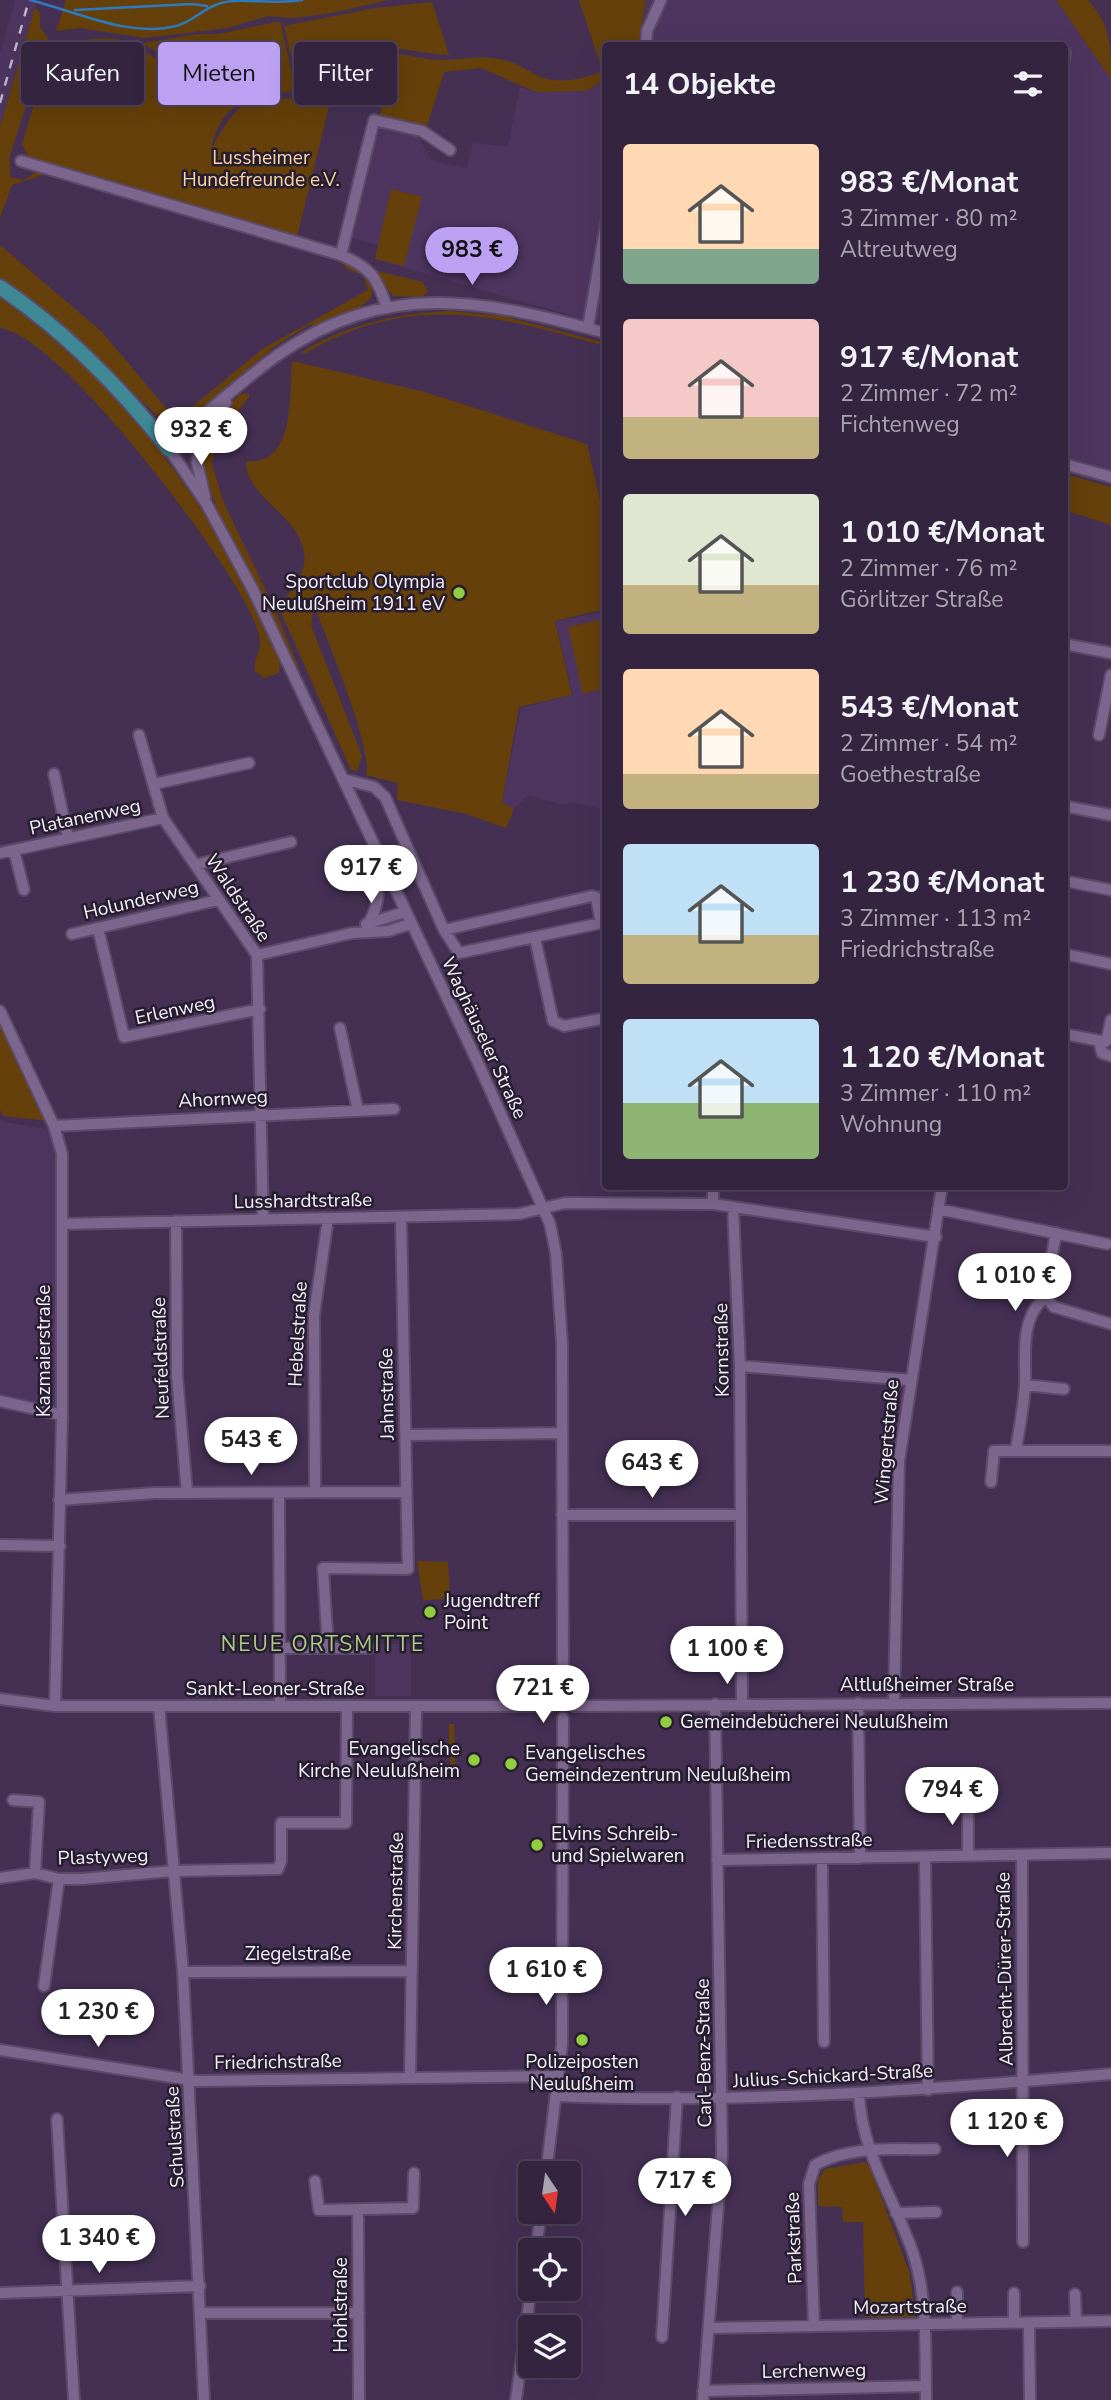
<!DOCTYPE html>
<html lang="de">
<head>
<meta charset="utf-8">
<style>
  body { margin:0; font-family:"Nunito Sans",sans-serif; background:#3f304a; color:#f1f3f6; height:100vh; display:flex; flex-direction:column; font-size:26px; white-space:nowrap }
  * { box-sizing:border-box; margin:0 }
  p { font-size:23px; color:#a9a4b0 }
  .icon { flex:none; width:38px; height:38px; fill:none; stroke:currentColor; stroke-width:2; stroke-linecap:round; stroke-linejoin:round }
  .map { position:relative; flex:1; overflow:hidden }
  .drawer { position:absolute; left:602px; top:42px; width:466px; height:1148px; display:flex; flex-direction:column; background:#34243f; border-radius:7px; box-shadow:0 7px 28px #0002,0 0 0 2px #4e4159 }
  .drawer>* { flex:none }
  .top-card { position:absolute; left:21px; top:42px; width:476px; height:63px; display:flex; gap:14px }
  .needle { width:46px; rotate:167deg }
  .buttons { position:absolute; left:518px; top:2161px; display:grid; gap:14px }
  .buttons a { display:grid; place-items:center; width:63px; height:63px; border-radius:7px; background:#34243f; box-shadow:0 7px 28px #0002,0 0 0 2px #4e4159; font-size:35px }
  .price { position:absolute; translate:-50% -60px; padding:0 16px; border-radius:24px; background:#fff; color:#222; font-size:23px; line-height:46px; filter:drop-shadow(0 2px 4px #0008) }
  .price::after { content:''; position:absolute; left:50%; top:42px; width:21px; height:16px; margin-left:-10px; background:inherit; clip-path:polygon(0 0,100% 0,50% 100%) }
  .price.selected { background:#bca0f2; color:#111 }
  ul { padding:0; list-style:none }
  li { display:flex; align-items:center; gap:21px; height:175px; padding:0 21px }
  li span { display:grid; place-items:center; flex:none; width:196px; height:140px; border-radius:7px; color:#555 }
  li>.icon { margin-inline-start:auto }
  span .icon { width:84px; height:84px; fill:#fffc; stroke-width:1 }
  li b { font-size:30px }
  h2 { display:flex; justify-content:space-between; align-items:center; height:84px; padding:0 21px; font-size:30px }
  .pill { padding:0 24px; border-radius:7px; background:#34243f; box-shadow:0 7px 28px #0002,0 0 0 2px #4e4159; font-size:24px; line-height:63px }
  .pill.selected { background:#bca0f2; color:#111 }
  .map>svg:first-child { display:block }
  .built { fill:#4e3560 }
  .green { fill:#65400a }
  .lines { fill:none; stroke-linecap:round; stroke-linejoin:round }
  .stream { stroke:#2f79be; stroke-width:2.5 }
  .minor-casing { stroke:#5c4b68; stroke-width:14 }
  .major-casing { stroke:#5c4b68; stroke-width:18 }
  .minor { stroke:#7d668e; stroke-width:10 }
  .major { stroke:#3f8895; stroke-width:14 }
  .rail { stroke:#c0b4c9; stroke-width:2.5; stroke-dasharray:9 9; stroke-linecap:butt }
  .poi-dot { fill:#91cd40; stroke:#261d2e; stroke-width:2.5 }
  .labels { text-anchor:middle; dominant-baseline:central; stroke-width:5; stroke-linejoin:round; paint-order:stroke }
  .park-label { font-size:19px; fill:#fcd3a4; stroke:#261d2e }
  .poi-label { font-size:19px; fill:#f6eefc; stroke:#261d2e; text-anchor:start }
  .street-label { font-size:19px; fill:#f6eefc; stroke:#261d2e }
  .neighbourhood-label { font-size:21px; letter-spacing:2px; fill:#aacc87; stroke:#261d2e }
</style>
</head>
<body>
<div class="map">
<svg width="1111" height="2400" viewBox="0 0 1111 2400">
  <rect width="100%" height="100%" fill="#453054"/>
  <path class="built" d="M15,0H37L0,127V54Z
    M646,0H1056L1111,79V471L1064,456V46H638Z
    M605,80V325L375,259L378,245L351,238L375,138L380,130L386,128L416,133L431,160L467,168L473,143L508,147L520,87L536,92L587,91Z
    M605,611V810L569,801L567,806L528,795L514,809L502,803L521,708L573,695L556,622Z
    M0,1121L50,1130L59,1153L56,1408L0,1396Z
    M375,1644H411V1696H375Z"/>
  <path class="green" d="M66,0H388L332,13L294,18L268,16L228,28L145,38L81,28L56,31Z
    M579,0H646L638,45L606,46L605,63L601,66Z
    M1056,0H1088C1111,25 1111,47 1111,79Z
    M432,2L449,55C424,55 398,44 373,51C341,60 349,89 299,90L284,26L375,8Z
    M35,7L40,13V27L48,38L10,156V177L24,180L39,170L334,257C352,265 370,271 372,292L371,298L358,309L313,327L310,324L277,345L185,421L170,428L78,339L0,278V245L102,332L176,420L264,348L368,290L363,275L348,270L341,262L46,174L12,185L0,218V127Z
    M280,21L296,91C251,96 221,100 211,150C251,73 260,111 325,93C349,86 360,56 387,54C405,52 422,60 440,60C460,60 478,55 499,59C513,61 525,69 538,76C559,85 585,79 605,70V80L587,91L536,92L481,68L444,72L426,130L379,116L394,68L377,65L355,88L330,103L297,237L29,158L22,144L44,71L55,46C80,40 114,32 137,46C150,53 161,65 175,70L177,65L142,43L199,34H219Z
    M391,189L422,197L404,266L375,259Z
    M378,271L422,282L428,291L422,297L393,296L377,276Z
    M0,298C95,366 175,456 231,560C248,593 262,628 280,661L279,673L264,678L255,671C253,660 261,651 260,640C259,631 253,618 249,610C221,551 61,336 0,328Z
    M449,311L503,316L605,343V346C494,315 412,291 304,354L302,352C346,325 397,313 449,311Z
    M292,361L425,392L587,444L605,521V609L555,621L572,695L519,707L502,802L514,809L506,828L466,814L397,800L398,783L366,775C375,754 325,633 314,606L311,625L362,756L357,771L351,770L279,608C287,595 301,580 304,565C311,519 244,499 246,461C296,466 289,395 292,361Z
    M249,393V397L217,438L212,464L223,501L275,610L300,670L297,672L220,516L201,466L203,444L215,424L232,402L240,394Z
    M1072,476L1111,487V525L1064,510L1066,480Z
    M605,619V688L583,694L568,627Z
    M0,1023L49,1121L3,1116L0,1110Z
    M417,1561L448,1562L450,1599L423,1600Z
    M449,1724H454L456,1778L429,1777L426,1768H450V1753H445V1748H449Z
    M865,2162L870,2167L910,2274L915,2317H865L863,2222H843L842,2207L818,2206V2180L825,2169Z"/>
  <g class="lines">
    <path class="stream" d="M30,0C75,11 128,38 176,26C197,21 205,3 233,1C255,0 280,4 302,0
      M75,10L192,4L207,6"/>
    <g class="minor-casing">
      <path id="minor" d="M646,46L647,31L661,0
        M1064,60L1065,52
        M21,161L341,255C371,268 377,277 387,308
        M341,255L374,120L422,131L450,150
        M588,328L606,223
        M200,438L197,463L205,497
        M169,449L206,503L253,590L478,1063L550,1224L556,1254L562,1344L563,1695
        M169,449L180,435C211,409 242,381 275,357C387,278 484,300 606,333
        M169,449C199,445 211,425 226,402
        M1064,464L1111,477
        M1064,644L1111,653
        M139,735L163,818L257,955L263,1220
        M1099,735L1111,675
        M54,774L68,838
        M343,779L374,787L385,797L444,930L459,953L606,922
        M154,784L249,763
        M1064,806L1111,815
        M14,850L24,890
        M0,853L163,818
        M195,865L291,842
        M1070,882L1111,890
        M369,922C383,900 377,879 374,855
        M366,924L405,912
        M98,928L124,1037L260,1009
        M444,930L592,896L596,897L601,923
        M72,934L218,900
        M535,938L553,1021L564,1026L606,1018
        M1064,954L1111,964
        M257,955L352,933L388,931L410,924
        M0,1011L54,1126L62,1154V1415L55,1706
        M340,1028L358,1111
        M1064,1034L1101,1041
        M1107,1038L1111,1020
        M1111,1038L1100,1045L1102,1053L1111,1056
        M54,1126L394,1109
        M713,1204V1186
        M733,1207L740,1366L742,1703
        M938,1209L1107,1244
        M176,1221L177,1376L187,1493
        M62,1224L519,1214L565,1203L713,1204L936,1237
        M1046,1288L1056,1233
        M1048,1300L1054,1307L1111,1324
        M740,1366L910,1380
        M1025,1385L1064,1389
        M0,1401L62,1415
        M406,1435L562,1433
        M1016,1450C1019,1429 1024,1406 1025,1385C1026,1356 1020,1323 1041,1301
        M991,1482L994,1451H1111
        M315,1492L314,1315L328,1219
        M279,1493L280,1706
        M59,1500L155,1493L405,1492
        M562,1515H741
        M0,1545L60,1546
        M280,1648H328L323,1568L408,1569L401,1217
        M328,1648H370
        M0,1699L55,1706H551
        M858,1703L860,1858
        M894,1703L899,1461L942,1186
        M159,1706L183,1972L204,2400
        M574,1706L1111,1703
        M968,1798V1856
        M13,1800L39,1802L35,1873
        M1022,1856L1023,2242
        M925,1857L928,2090
        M822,1858L824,2042
        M717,1860L1111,1853
        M0,1878L35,1873L59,1879H82L172,1871L278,1869L281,1861V1823H346L347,1706
        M183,1972L412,1971
        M44,1986L59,1879
        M0,2050L197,2081L559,2076
        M410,2077L416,1706
        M859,2093C861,2153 896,2201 914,2256C928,2301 925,2353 926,2400
        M557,2096C742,2104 927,2090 1111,2074
        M57,2119L74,2400
        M546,2174L562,2044L563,1718
        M315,2181L319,2210L413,2208L414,2173
        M358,2211L359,2400
        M896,2213L936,2212
        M536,2250L541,2212
        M957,2292V2324
        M0,2293L200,2286
        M1014,2293V2323
        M1075,2294L1076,2322
        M201,2313H359
        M1029,2323L1030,2400
        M814,2326L809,2184L815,2165C850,2145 895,2150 935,2149
        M709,2328L1111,2321
        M662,2337L677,2097
        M703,2391L925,2386
        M516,2400L531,2289
        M703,2400L722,2154L715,1704"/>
    </g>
    <g class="major-casing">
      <path id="major" d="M0,287C65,331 121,388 169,449"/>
    </g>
    <use href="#minor" class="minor"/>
    <use href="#major" class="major"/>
    <path class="rail" d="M0,103L29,0"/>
  </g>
  <g class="poi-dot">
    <circle cx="459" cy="593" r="7"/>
    <circle cx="430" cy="1612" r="7"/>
    <circle cx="666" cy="1722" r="7"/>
    <circle cx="474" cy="1760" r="7"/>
    <circle cx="511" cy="1764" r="7"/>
    <circle cx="537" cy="1845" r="7"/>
    <circle cx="582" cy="2040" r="7"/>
  </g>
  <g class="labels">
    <g class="park-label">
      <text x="261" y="158">Lussheimer<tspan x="261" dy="22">Hundefreunde e.V.</tspan></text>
    </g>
    <g class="poi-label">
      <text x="445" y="582" text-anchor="end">Sportclub Olympia<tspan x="445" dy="22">Neulußheim 1911 eV</tspan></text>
      <text x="444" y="1601">Jugendtreff<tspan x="444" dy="22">Point</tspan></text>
      <text x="680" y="1722">Gemeindebücherei Neulußheim</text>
      <text x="460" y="1749" text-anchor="end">Evangelische<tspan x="460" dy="22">Kirche Neulußheim</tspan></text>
      <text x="525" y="1753">Evangelisches<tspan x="525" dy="22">Gemeindezentrum Neulußheim</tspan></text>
      <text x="551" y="1834">Elvins Schreib-<tspan x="551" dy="22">und Spielwaren</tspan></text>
      <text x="582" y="2062" text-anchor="middle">Polizeiposten<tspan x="582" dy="22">Neulußheim</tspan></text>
    </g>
    <g class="street-label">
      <text transform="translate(85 817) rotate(-12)">Platanenweg</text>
      <text transform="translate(238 898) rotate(56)">Waldstraße</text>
      <text transform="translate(141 900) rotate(-13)">Holunderweg</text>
      <text transform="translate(175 1010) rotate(-12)">Erlenweg</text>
      <text transform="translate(484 1038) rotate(65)">Waghäuseler Straße</text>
      <text transform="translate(223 1099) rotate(-3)">Ahornweg</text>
      <text transform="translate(303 1201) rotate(-1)">Lusshardtstraße</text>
      <text transform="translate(298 1334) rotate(-87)">Hebelstraße</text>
      <text transform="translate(722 1350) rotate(-91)">Kornstraße</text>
      <text transform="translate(44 1351) rotate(-90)">Kazmaierstraße</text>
      <text transform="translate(161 1358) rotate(-92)">Neufeldstraße</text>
      <text transform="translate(387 1394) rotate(-91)">Jahnstraße</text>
      <text transform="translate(887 1442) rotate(-85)">Wingertstraße</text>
      <text x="927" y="1685">Altlußheimer Straße</text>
      <text x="275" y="1689">Sankt-Leoner-Straße</text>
      <text transform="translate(809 1841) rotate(-1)">Friedensstraße</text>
      <text transform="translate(103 1857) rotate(-2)">Plastyweg</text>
      <text transform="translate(396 1891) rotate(-89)">Kirchenstraße</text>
      <text x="298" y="1954">Ziegelstraße</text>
      <text transform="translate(1005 1969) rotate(-91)">Albrecht-Dürer-Straße</text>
      <text transform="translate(704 2053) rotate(-91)">Carl-Benz-Straße</text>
      <text transform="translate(278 2062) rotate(-1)">Friedrichstraße</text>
      <text transform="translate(833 2076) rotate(-3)">Julius-Schickard-Straße</text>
      <text transform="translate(175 2137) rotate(-93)">Schulstraße</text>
      <text transform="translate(794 2238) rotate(-92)">Parkstraße</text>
      <text transform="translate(341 2305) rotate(-90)">Hohlstraße</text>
      <text transform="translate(910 2307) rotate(-1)">Mozartstraße</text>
      <text transform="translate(814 2371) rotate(-1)">Lerchenweg</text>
    </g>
    <g class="neighbourhood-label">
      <text x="323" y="1644">NEUE ORTSMITTE</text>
    </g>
  </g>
</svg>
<div class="buttons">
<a><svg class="needle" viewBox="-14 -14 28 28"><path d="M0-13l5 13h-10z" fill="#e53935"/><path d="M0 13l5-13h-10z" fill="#a9a4b0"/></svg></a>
<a><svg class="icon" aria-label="locate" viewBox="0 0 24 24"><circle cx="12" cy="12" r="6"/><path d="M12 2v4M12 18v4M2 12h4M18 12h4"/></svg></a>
<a><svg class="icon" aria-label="layers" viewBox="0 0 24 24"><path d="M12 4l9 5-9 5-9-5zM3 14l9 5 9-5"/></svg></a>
</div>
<b class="price selected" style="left:472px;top:287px">983 €</b>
<b class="price" style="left:201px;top:467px">932 €</b>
<b class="price" style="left:371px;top:905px">917 €</b>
<b class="price" style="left:1015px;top:1313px">1 010 €</b>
<b class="price" style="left:251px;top:1477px">543 €</b>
<b class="price" style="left:652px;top:1500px">643 €</b>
<b class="price" style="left:727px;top:1686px">1 100 €</b>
<b class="price" style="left:543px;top:1725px">721 €</b>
<b class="price" style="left:952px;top:1827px">794 €</b>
<b class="price" style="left:546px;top:2007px">1 610 €</b>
<b class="price" style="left:98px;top:2049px">1 230 €</b>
<b class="price" style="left:1007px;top:2159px">1 120 €</b>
<b class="price" style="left:685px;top:2218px">717 €</b>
<b class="price" style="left:99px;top:2275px">1 340 €</b>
<div class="top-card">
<a class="pill">Kaufen</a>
<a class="pill selected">Mieten</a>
<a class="pill">Filter</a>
</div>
<section class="drawer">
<h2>14 Objekte<svg class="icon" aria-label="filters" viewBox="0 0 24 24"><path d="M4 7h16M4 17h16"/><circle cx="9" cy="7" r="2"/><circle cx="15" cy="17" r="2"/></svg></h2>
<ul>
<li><span style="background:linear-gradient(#ffd9b3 75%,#7fa58c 0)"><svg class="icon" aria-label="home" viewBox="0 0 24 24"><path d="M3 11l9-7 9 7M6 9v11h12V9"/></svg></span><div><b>983 €/Monat</b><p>3 Zimmer · 80 m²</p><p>Altreutweg</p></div></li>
<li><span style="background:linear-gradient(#f6c9c9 70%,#c2b280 0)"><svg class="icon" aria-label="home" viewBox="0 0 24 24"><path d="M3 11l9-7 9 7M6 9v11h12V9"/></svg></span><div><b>917 €/Monat</b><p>2 Zimmer · 72 m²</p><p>Fichtenweg</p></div></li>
<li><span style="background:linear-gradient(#dfe7d0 65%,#c2b280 0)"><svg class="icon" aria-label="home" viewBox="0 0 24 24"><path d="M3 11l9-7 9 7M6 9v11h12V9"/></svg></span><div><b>1 010 €/Monat</b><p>2 Zimmer · 76 m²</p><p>Görlitzer Straße</p></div></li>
<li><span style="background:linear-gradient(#ffd9b3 75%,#c2b280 0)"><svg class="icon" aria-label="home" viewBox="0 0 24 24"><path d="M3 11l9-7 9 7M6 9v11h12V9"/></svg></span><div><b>543 €/Monat</b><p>2 Zimmer · 54 m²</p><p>Goethestraße</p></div></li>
<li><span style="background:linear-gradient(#bfe0f5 65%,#c2b280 0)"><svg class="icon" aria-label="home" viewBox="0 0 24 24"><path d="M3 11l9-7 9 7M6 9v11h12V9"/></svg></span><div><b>1 230 €/Monat</b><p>3 Zimmer · 113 m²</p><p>Friedrichstraße</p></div></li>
<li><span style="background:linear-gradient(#bfe0f5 60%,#8fb573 0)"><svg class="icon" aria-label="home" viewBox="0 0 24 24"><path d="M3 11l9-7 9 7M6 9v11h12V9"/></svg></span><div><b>1 120 €/Monat</b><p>3 Zimmer · 110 m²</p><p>Wohnung</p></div></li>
</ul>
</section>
</div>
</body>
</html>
